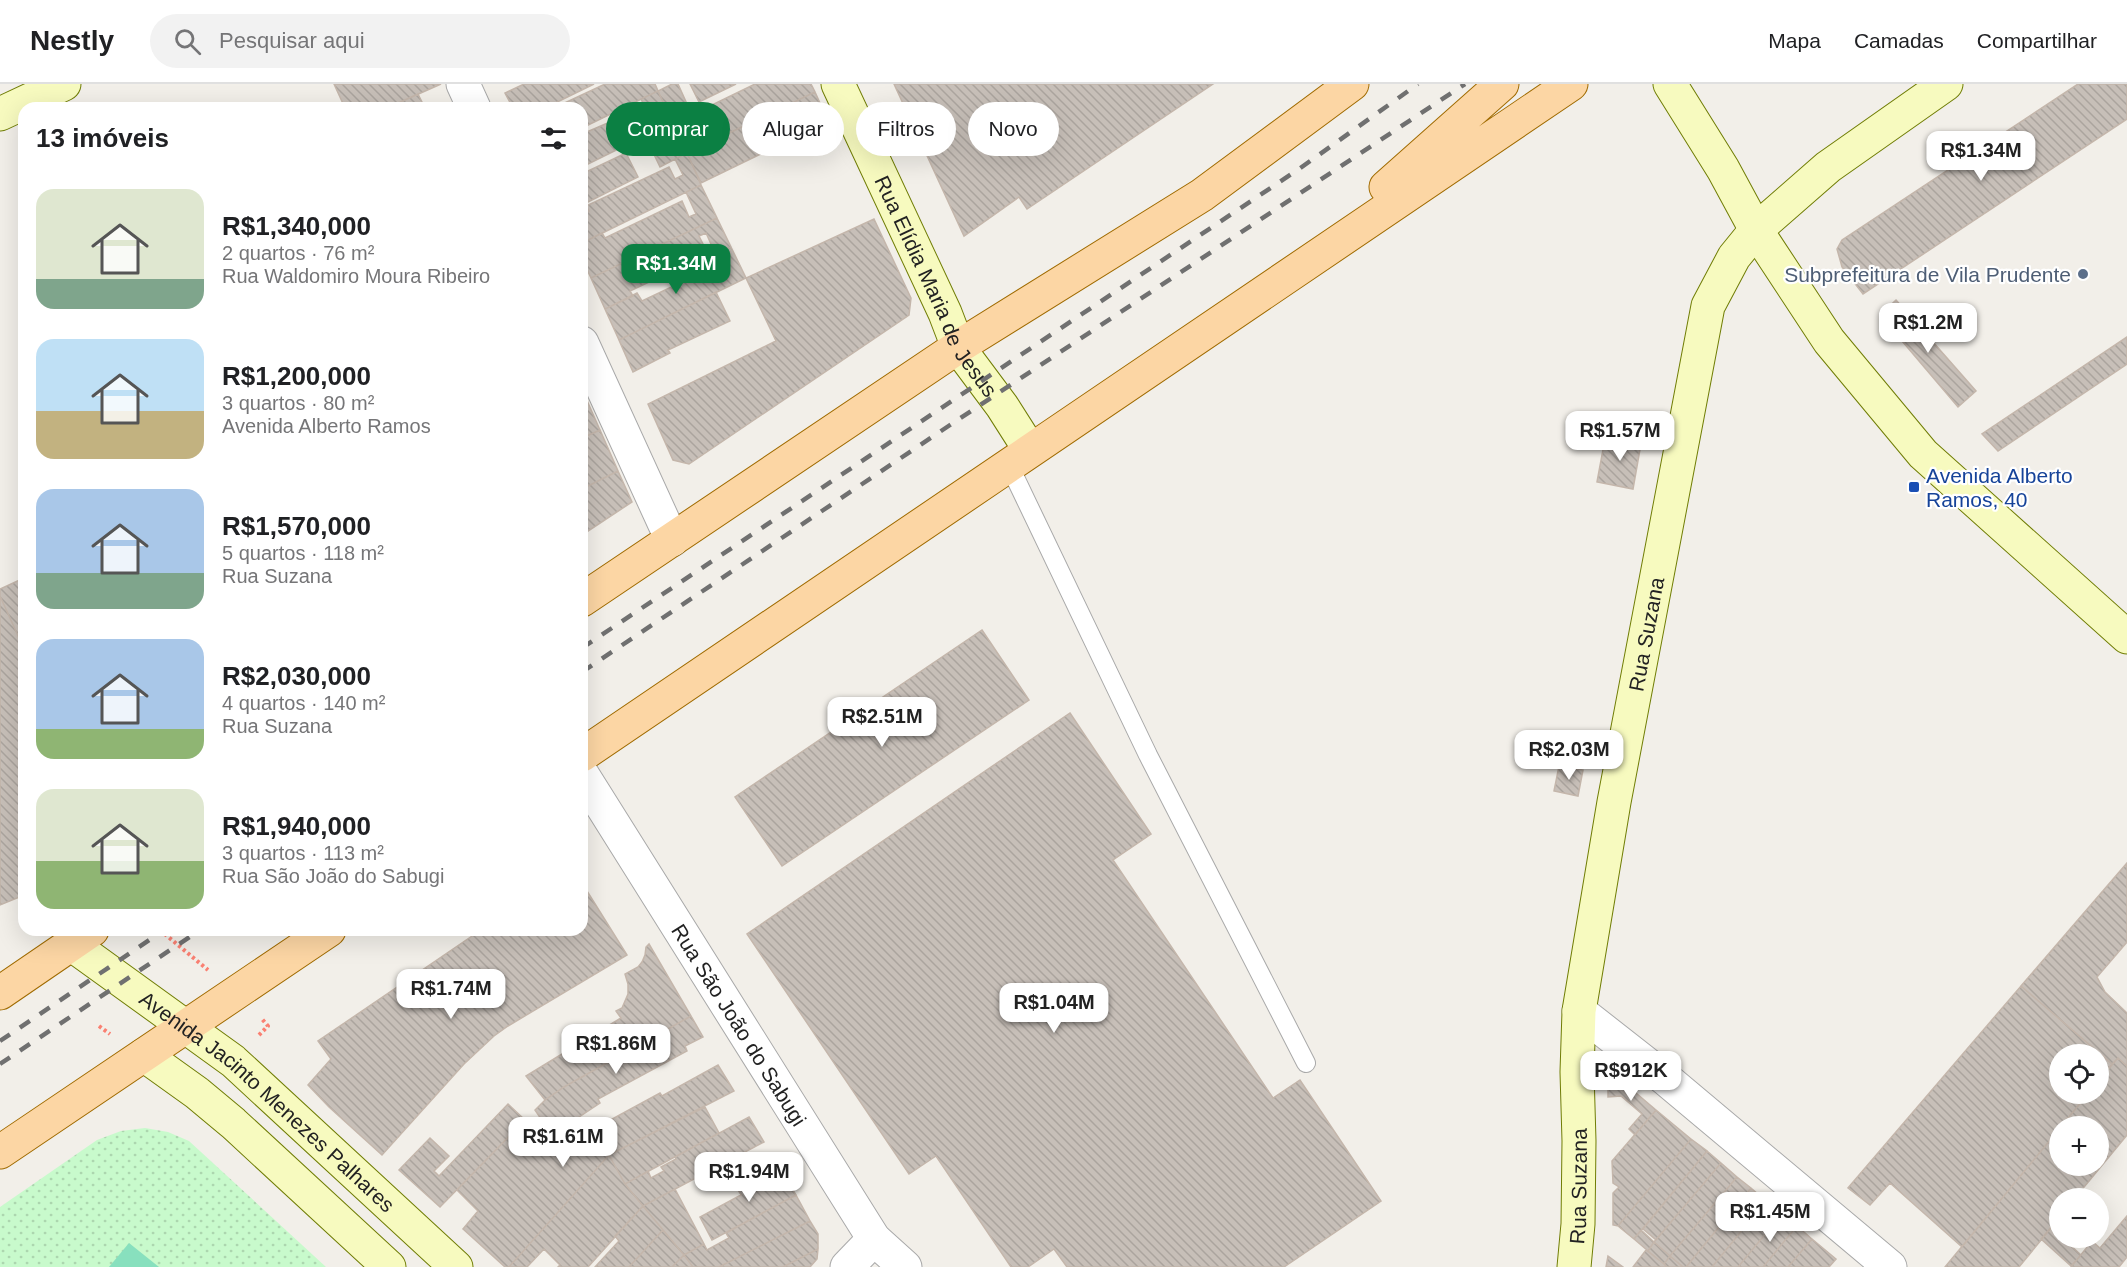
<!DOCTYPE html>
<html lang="pt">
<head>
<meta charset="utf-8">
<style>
  body { margin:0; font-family:Helvetica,sans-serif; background:#f2f2f2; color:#202124; height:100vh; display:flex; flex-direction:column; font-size:22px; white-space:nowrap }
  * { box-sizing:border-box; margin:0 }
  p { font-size:20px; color:#757577 }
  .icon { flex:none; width:33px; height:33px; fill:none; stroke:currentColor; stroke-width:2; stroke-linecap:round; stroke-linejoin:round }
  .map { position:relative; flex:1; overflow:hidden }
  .sheet { position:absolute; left:18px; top:18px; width:570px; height:834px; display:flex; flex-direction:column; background:#fff; border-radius:18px; box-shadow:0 6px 24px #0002 }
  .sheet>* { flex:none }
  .banner { position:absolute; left:606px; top:18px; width:570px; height:54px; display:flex; gap:12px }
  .tools { position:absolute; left:2049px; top:960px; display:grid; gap:12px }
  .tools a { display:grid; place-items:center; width:60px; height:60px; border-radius:50%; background:#fff; box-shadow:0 6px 24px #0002; font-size:30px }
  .price { position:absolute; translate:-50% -51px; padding:0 14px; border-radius:12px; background:#fff; color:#222; font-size:20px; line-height:39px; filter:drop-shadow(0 2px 3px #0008) }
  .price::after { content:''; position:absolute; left:50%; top:36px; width:18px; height:14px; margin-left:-9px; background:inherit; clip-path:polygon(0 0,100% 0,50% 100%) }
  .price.current { background:#0b8043; color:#fff }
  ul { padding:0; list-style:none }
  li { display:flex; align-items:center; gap:18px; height:150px; padding:0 18px }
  li span { display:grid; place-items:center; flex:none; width:168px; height:120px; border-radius:18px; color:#555 }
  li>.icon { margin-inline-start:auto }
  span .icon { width:72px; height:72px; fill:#fffc; stroke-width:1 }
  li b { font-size:26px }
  h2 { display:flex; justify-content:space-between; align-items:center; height:72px; padding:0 18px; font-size:26px }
  .tag { padding:0 21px; border-radius:27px; background:#fff; box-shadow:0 6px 24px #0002; font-size:21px; line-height:54px }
  .tag.current { background:#0b8043; color:#fff }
  header { display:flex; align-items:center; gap:36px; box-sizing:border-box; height:84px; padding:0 30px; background:#fff; border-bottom:2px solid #e0e0e0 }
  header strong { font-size:28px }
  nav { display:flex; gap:33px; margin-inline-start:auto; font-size:21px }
  .search { width:420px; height:54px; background:#f2f2f2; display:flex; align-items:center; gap:15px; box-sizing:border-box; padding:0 21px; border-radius:33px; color:#757577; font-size:22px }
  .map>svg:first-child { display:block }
  .park { fill:url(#park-dots) }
  .pitch { fill:#88e0be }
  .building { fill:url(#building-back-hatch); stroke:#c4b6ab; stroke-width:1.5 }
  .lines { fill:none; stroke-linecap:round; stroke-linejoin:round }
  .lane-casing { stroke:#a9a9a9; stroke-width:20 }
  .street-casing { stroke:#a9a9a9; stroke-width:35 }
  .secondary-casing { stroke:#707d05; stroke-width:35 }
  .primary-casing { stroke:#a06b00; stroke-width:35 }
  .path { stroke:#fa8072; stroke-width:4; stroke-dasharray:3 3; stroke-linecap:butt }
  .lane { stroke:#fff; stroke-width:18 }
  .street { stroke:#fff; stroke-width:33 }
  .secondary { stroke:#f7fabf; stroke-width:33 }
  .primary { stroke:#fcd6a4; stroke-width:33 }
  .rail { stroke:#707070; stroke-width:4.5; stroke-dasharray:12 12; stroke-linecap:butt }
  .service-dot { fill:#5c6f8a; stroke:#fff; stroke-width:2 }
  .transit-dot { fill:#1a4fb4; stroke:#fff; stroke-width:2 }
  .labels { text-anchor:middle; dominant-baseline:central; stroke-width:4.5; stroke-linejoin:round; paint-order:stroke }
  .service-label { font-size:21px; fill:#4e5e75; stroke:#fff; text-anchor:end }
  .street-label { font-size:21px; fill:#222; stroke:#fff }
  .transit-label { font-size:21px; fill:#164399; stroke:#fff; text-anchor:start }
</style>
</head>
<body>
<header>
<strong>Nestly</strong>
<div class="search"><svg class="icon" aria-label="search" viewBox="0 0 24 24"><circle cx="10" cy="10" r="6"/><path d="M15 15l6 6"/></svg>Pesquisar aqui</div>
<nav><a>Mapa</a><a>Camadas</a><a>Compartilhar</a></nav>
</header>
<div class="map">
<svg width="2127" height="1183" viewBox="0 0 2127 1183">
  <defs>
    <pattern id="park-dots" width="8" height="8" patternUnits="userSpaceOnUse" patternTransform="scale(1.5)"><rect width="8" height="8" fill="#c8facc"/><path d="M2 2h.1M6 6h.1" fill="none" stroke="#acd6af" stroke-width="1.8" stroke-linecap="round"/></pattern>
    <pattern id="building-back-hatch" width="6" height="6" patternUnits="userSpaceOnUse" patternTransform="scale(1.5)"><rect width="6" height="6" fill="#c7bfb8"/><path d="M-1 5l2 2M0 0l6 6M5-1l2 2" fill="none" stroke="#aba49e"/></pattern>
  </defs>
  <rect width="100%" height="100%" fill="#f2efe9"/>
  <path class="park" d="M145,1044L168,1048L189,1057L326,1183H0V1123L97,1056L121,1047Z"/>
  <path class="pitch" d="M129,1159L159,1183H109Z"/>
  <path class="building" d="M334,0H441L387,24H345Z
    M524,0H594L545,24H513L505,9Z
    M605,0H655L658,7L582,44V24H554Z
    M672,0H678L691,29L672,38L658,7Z
    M690,0H736L699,18Z
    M755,0H811L815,8L698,64L683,35Z
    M894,0H1213L1027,125L1019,113L964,152Z
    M2078,0H2127V35L1863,210L1842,183L1837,165L1842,156Z
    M658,7L665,22L653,28L661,44L582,83V50L645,23L641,15Z
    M815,8L829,39L811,48L810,46L701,99L687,69Z
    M418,10L425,24H387Z
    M672,38L687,69L660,83L649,60L657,57L653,48Z
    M626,69L638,93L582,121V83L586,88Z
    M687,69L701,101L582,159V131L589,127L586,122L669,83L675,95L683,91L675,75Z
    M701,101L717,134L591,194L582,175V159L602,149L605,154L682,117L689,133L696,130L686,108Z
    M717,134L731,163L716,171L706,149L699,152L708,170L630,207L633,212L605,225L591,194Z
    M874,135L911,214L909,231L689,380L673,376L648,320L776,257L746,194Z
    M731,163L746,194L619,256L605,225L637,209L642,217L701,189L697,180Z
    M716,208L730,237L668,266L670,269L633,288L619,256Z
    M1896,216L1976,307L1958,323L1880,231Z
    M2127,253V280L1998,367L1982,350Z
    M585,312L600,346L582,354V313Z
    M600,346L618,387L582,405V354Z
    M1617,350L1642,354L1633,405L1597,398L1604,360L1615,362Z
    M618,387L632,418L582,451V405Z
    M24,494V565L0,512V505Z
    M0,512L24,565V801L22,812L0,821Z
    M982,546L1029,616L782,782L735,713Z
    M1070,629L1151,750L1113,776L1273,1014L1300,996L1381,1117L1284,1183H1067L1054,1165L1028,1183H1011L936,1072L909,1090L747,850Z
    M1559,682L1583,686L1578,712L1554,707Z
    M2127,779V858L2097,893L2105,908L2127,929V982L2118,974L2112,980L2021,902Z
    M582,799L627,871L508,942L494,952L464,980L382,1071L329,1023L308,1001L331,975L318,957L481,846H582Z
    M649,860L691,932L636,963L632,956L603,972L607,979L564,1003L545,1016L526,992L621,934L616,927L622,924L628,910V900L625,890L638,883L642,878L645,871L646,863Z
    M2021,902L2112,980L2098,997V970H2060V1010H2088L1962,1163L1890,1099L1870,1121L1848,1104Z
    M691,932L703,953L685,962L687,967L598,1015L600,1019L552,1051L535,1026L545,1016L564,1003Z
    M2118,974L2127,982V1051L2075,1114H2060V1133L2019,1183H1945L2060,1044V1082H2098V1042H2061L2088,1010H2098V997Z
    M718,981L734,1007L609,1071L509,1183H505L463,1145L478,1127L457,1106L525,1036L565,1076L573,1065L594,1054L590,1047L660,1009L662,1012Z
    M1616,992L1656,1026L1635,1051L1629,1045L1642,1030L1621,1012L1608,1013V996L1611,993Z
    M508,1020L525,1036L440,1123L399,1086L430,1054L449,1072L434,1087L439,1092Z
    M705,1023L719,1049L625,1100L609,1071Z
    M1656,1026L1691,1055L1618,1142L1613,1141V1109L1619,1103L1613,1099L1612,1077Z
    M749,1033L764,1058L643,1122L625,1100L648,1087L651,1094L664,1087L661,1083L676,1075L675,1073Z
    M1691,1055L1707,1067L1634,1155L1618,1142Z
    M1707,1067L1721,1079L1656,1156L1643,1145Z
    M609,1071L625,1100L643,1122L588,1183H558L560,1181L544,1165L527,1183H509Z
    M1721,1079L1737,1093L1670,1172L1654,1158Z
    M778,1082L796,1111L712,1156L700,1133L741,1111L737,1104Z
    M1737,1093L1751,1104L1686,1183H1683L1670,1172Z
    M1751,1104L1766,1117L1712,1183H1688L1687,1182Z
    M675,1105L704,1160L684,1171L643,1122Z
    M796,1111L810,1137L719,1183H693L684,1171L704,1160L707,1166L729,1154L726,1149Z
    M1766,1117L1782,1130L1738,1183H1712Z
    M643,1122L663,1146L629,1183H595L619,1157L615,1152Z
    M1782,1130L1797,1142L1763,1183H1738Z
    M2127,1132V1173L2119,1183H2071L2092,1157L2100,1164Z
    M2060,1133V1154H2071L2067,1158L2081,1171L2071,1182L2041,1155Z
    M810,1137L818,1150V1165L783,1183H719Z
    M1797,1142L1812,1155L1788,1183H1763Z
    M663,1146L684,1171L672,1183H629Z
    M1641,1146L1654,1158L1648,1167L1634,1155Z
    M1812,1155L1836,1175L1829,1183H1788Z
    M1654,1158L1670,1172L1664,1180L1648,1167Z
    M818,1165L817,1175L810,1183H783Z
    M1646,1166L1664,1180L1667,1183H1633Z
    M684,1171L693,1183H672Z
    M1608,1172L1623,1183H1606Z
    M1670,1172L1683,1183H1667L1664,1180Z"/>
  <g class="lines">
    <g class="lane-casing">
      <path id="lane" d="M1009,381L1148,671L1306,979"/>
    </g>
    <g class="street-casing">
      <g id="street">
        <path d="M463,0L474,24"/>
        <path d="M582,259L672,456"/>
        <path id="s1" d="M582,690L874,1155L905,1183"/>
        <path d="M1579,927L1667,996L1890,1183"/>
        <path d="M847,1183L874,1155"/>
      </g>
    </g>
    <g class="secondary-casing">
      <g id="secondary">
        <path id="s2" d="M838,0L945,229L958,263L1002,322L1030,366"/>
        <path d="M1670,0L1723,85L1756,146L1829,257L1923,370L2127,553"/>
        <path d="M0,30L64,0"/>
        <path id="s3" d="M71,860L233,977L456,1183"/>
        <path d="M144,971L197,1009L233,1039L389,1183"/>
        <path id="s4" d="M1574,1183L1578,1140L1579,1057L1577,988L1579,927L1614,718L1708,222L1734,173L1756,146L1828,83L1946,0"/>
      </g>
    </g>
    <g class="primary-casing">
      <path id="primary" d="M1386,103L1502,0
        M582,516L958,263L1202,111L1352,0
        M582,671L1571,0
        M0,909L92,846
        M0,1068L329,846"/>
    </g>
    <path class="path" d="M160,846L208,886
      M99,942L110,950
      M259,951L268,942L262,935"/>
    <use href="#lane" class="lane"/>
    <use href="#street" class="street"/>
    <use href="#secondary" class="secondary"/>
    <use href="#primary" class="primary"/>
    <path class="rail" d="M582,564L1299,85L1418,0
      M582,588L950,341L1465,0
      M0,957L164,846
      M0,980L200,846"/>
  </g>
  <circle class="service-dot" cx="2083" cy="190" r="6"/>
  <rect class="transit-dot" x="1908" y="397" width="12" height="12" rx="3"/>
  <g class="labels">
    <g class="service-label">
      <text x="2071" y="190">Subprefeitura de Vila Prudente</text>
    </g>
    <g class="street-label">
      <text stroke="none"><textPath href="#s2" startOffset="225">Rua Elídia Maria de Jesus</textPath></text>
      <text stroke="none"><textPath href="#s4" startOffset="639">Rua Suzana</textPath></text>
      <text stroke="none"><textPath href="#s1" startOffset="296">Rua São João do Sabugi</textPath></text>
      <text stroke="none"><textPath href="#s3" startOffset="252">Avenida Jacinto Menezes Palhares</textPath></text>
      <text stroke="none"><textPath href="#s4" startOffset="81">Rua Suzana</textPath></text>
    </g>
    <g class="transit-label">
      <text x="1926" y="391">Avenida Alberto<tspan x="1926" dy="24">Ramos, 40</tspan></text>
    </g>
  </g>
</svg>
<div class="tools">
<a><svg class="icon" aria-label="locate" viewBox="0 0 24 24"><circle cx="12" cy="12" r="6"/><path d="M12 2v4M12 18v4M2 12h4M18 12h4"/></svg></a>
<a>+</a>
<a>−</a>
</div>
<b class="price" style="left:1981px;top:98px">R$1.34M</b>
<b class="price current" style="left:676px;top:211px">R$1.34M</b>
<b class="price" style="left:1928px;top:270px">R$1.2M</b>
<b class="price" style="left:1620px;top:378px">R$1.57M</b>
<b class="price" style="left:882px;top:664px">R$2.51M</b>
<b class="price" style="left:1569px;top:697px">R$2.03M</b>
<b class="price" style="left:451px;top:936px">R$1.74M</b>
<b class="price" style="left:1054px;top:950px">R$1.04M</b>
<b class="price" style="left:616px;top:991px">R$1.86M</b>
<b class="price" style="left:1631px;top:1018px">R$912K</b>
<b class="price" style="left:563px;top:1084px">R$1.61M</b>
<b class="price" style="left:749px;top:1119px">R$1.94M</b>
<b class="price" style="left:1770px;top:1159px">R$1.45M</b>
<div class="banner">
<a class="tag current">Comprar</a>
<a class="tag">Alugar</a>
<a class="tag">Filtros</a>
<a class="tag">Novo</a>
</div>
<section class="sheet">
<h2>13 imóveis<svg class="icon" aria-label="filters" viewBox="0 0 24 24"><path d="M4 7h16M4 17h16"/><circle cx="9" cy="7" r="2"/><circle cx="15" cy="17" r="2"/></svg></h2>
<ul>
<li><span style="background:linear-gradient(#dfe7d0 75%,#7fa58c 0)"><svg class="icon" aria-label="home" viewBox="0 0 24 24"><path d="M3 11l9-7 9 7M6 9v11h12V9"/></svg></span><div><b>R$1,340,000</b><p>2 quartos · 76 m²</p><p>Rua Waldomiro Moura Ribeiro</p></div></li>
<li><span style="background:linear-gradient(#bfe0f5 60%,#c2b280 0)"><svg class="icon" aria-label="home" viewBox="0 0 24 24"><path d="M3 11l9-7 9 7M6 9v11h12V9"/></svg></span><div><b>R$1,200,000</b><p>3 quartos · 80 m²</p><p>Avenida Alberto Ramos</p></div></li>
<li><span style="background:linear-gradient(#a9c7e8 70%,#7fa58c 0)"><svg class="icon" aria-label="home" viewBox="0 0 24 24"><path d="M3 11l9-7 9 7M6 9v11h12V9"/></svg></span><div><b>R$1,570,000</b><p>5 quartos · 118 m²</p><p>Rua Suzana</p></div></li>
<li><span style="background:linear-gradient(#a9c7e8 75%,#8fb573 0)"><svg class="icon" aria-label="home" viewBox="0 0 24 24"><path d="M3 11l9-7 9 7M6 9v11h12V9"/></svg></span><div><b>R$2,030,000</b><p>4 quartos · 140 m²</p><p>Rua Suzana</p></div></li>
<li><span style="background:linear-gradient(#dfe7d0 60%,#8fb573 0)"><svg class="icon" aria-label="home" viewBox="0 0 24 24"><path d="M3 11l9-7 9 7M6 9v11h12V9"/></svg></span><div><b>R$1,940,000</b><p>3 quartos · 113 m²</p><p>Rua São João do Sabugi</p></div></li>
</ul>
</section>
</div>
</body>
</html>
